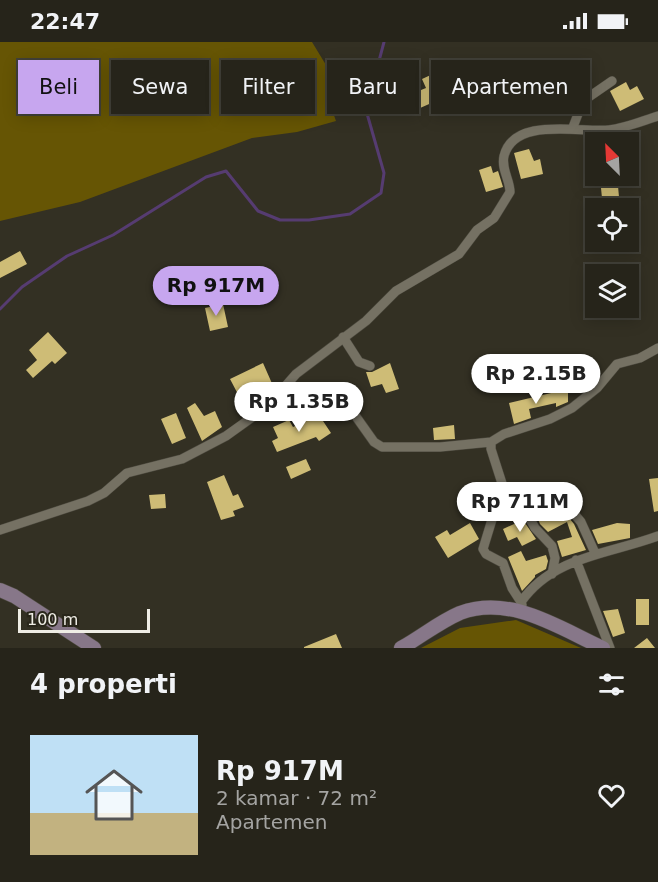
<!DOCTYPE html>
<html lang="id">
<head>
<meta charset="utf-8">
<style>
  body { margin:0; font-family:"DejaVu Sans",sans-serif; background:#2e2c23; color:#f1f3f6; height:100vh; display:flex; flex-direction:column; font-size:22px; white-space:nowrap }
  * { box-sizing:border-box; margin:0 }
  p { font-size:20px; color:#a4a4a2 }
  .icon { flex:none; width:33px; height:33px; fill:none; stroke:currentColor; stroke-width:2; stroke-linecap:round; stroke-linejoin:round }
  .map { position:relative; height:606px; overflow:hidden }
  .sheet { display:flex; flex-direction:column; background:#26241a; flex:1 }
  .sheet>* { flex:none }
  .guide { position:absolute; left:18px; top:18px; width:622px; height:54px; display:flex; gap:12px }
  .needle { width:39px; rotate:336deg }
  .tools { position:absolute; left:585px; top:90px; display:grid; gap:12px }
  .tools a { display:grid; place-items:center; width:54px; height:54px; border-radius:0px; background:#26241a; box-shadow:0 3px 15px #0003,0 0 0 2px #424139; font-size:30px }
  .scale { position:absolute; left:18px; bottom:15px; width:132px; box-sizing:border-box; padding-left:6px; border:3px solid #efede5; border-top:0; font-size:16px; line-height:21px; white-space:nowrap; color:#efede5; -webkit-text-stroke:4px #29261a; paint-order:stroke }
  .price { position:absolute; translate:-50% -51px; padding:0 14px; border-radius:21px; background:#fff; color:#222; font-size:20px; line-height:39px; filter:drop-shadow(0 2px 3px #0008) }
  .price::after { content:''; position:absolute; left:50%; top:36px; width:18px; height:14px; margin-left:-9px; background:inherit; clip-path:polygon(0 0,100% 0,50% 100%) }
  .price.current { background:#c7a6ef; color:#111 }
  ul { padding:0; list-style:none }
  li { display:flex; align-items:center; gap:18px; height:150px; padding:0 30px }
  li+li { border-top:2px solid #424139 }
  li span { display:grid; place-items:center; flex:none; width:168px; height:120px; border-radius:0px; color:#555 }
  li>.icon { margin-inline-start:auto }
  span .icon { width:72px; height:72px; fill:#fffc; stroke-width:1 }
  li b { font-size:26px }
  h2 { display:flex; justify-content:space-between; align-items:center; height:72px; padding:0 30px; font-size:26px }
  .pill { padding:0 21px; border-radius:0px; background:#26241a; box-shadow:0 3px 15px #0003,0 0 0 2px #424139; font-size:21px; line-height:54px }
  .pill.current { background:#c7a6ef; color:#111 }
  .status { display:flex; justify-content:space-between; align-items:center; height:42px; padding:0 30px; background:#26241a; direction:ltr }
  .status svg { height:16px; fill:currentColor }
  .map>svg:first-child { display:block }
  .forest { fill:#665504 }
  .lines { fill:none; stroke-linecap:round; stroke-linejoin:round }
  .stream { stroke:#563c71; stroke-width:3 }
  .building { fill:#cebc76 }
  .street-casing { stroke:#4e4b40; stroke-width:10 }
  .secondary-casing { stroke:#4e4b40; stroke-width:15 }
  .street { stroke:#757163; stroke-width:9 }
  .secondary { stroke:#877789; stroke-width:14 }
</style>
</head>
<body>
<div class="status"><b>22:47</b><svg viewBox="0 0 49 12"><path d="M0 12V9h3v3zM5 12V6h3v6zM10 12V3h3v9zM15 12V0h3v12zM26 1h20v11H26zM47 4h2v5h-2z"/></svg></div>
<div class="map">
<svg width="658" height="606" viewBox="0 0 658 606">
  <rect width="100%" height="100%" fill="#333023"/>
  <path class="forest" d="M0,0H312L326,23L329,40L328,56L336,79L297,90L252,96L80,160L0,179Z
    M516,578L581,606H421L460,586Z"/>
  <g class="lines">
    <path class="stream" d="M0,267L22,245L67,214L113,193L206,135L226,129L258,169L280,178H309L350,172L381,151L384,131L366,68L384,0"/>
  </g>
  <path class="building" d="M441,20L448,37L439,41L445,55L402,74L396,58L426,46L422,37L435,31L432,24Z
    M503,22L518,47L505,53L507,59L492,67L476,36Z
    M626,40L630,48L637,44L644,57L620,69L610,49Z
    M529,107L534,119L540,117L543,132L521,137L514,111Z
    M491,124L493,131L498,129L503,145L486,150L479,128Z
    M618,144L619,155L627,154V166H603L601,146Z
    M20,209L27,222L0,236V220Z
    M223,262L228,285L210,289L205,266Z
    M48,290L67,311L55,322L52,319L33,336L26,328L37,318L29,308Z
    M263,321L274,346L262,351L259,346L240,356L230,337Z
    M390,321L399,347L386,351L382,342L371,345L366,330H372Z
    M568,347V360L556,365V361L529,367L531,376L514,382L509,361Z
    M195,361L204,374L215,369L222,385L202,399L187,366Z
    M176,371L186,396L172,402L161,377Z
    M319,373L331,391L319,399L316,395L277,410L272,399L278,396L273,385L289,378L293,385Z
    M454,383L455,397L434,398L433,386Z
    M306,417L311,428L291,437L286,425Z
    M224,433L233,454L238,452L244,465L233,469L235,474L221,478L207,440Z
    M658,436V469L654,470L649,437Z
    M165,452L166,466L151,467L149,453Z
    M560,465L574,482L586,508L562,515L557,499L572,495L567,480L548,490L540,482L538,477Z
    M523,478L536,497L522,504L517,495L508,499L503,487Z
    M470,481L479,497L448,516L435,495L447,488L450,493Z
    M617,481L630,482V496L598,502L592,488Z
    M521,509L526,519L546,513L548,519L546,527L535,533V535L522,549L508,515Z
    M636,557H649V583H636Z
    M618,567L625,591L613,595L603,569Z
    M336,592L342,606H304V605Z
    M647,596L655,606H634Z"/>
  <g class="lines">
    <g class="street-casing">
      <path id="street" d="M573,85L583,59L612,39
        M343,295L359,320L370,324
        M268,364H315L328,369H352L374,400L382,405H440L491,400
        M507,453L522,463L535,486L552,504L555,516L552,532
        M529,473L554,456H561L581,480L595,511
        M0,488L88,459L104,451L127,431L182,417L226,394L268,364L296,332L366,279L396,249L459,212L477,188L494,176L510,150C510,138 501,127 504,114C514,74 580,91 609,88C625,86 642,79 658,74
        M576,518L610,606
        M521,560L512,546L503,521L486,512L483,507L494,471L507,457L491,407V400L504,392L550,377L572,366L597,346L617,322L640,316L658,306
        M522,563L521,560C553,514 610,512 658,494"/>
    </g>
    <g class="secondary-casing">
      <path id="secondary" d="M0,548L14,554L94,606
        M401,606C421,595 439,580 460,571C510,552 559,586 603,606"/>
    </g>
    <use href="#street" class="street"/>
    <use href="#secondary" class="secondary"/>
  </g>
</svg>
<div class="tools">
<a><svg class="needle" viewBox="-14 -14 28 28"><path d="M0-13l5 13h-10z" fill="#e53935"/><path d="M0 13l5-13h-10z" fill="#a4a4a2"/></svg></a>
<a><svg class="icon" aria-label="locate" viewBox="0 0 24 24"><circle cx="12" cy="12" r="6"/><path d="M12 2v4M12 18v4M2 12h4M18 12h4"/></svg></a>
<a><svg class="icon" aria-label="layers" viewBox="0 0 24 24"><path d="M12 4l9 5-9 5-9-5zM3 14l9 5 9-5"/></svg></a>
</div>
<div class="scale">100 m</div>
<b class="price current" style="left:216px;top:275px">Rp 917M</b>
<b class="price" style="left:536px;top:363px">Rp 2.15B</b>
<b class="price" style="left:299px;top:391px">Rp 1.35B</b>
<b class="price" style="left:520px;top:491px">Rp 711M</b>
<div class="guide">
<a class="pill current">Beli</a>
<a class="pill">Sewa</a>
<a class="pill">Filter</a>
<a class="pill">Baru</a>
<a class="pill">Apartemen</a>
</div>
</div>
<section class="sheet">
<h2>4 properti<svg class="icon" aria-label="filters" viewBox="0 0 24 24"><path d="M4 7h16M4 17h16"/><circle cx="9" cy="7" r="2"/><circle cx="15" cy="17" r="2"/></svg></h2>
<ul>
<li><span style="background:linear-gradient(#bfe0f5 65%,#c2b280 0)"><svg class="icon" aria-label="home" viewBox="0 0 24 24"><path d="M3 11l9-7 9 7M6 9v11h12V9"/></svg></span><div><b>Rp 917M</b><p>2 kamar · 72 m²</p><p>Apartemen</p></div><svg class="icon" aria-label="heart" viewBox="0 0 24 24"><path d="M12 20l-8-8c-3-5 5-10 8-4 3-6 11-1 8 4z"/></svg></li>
</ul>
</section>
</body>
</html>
